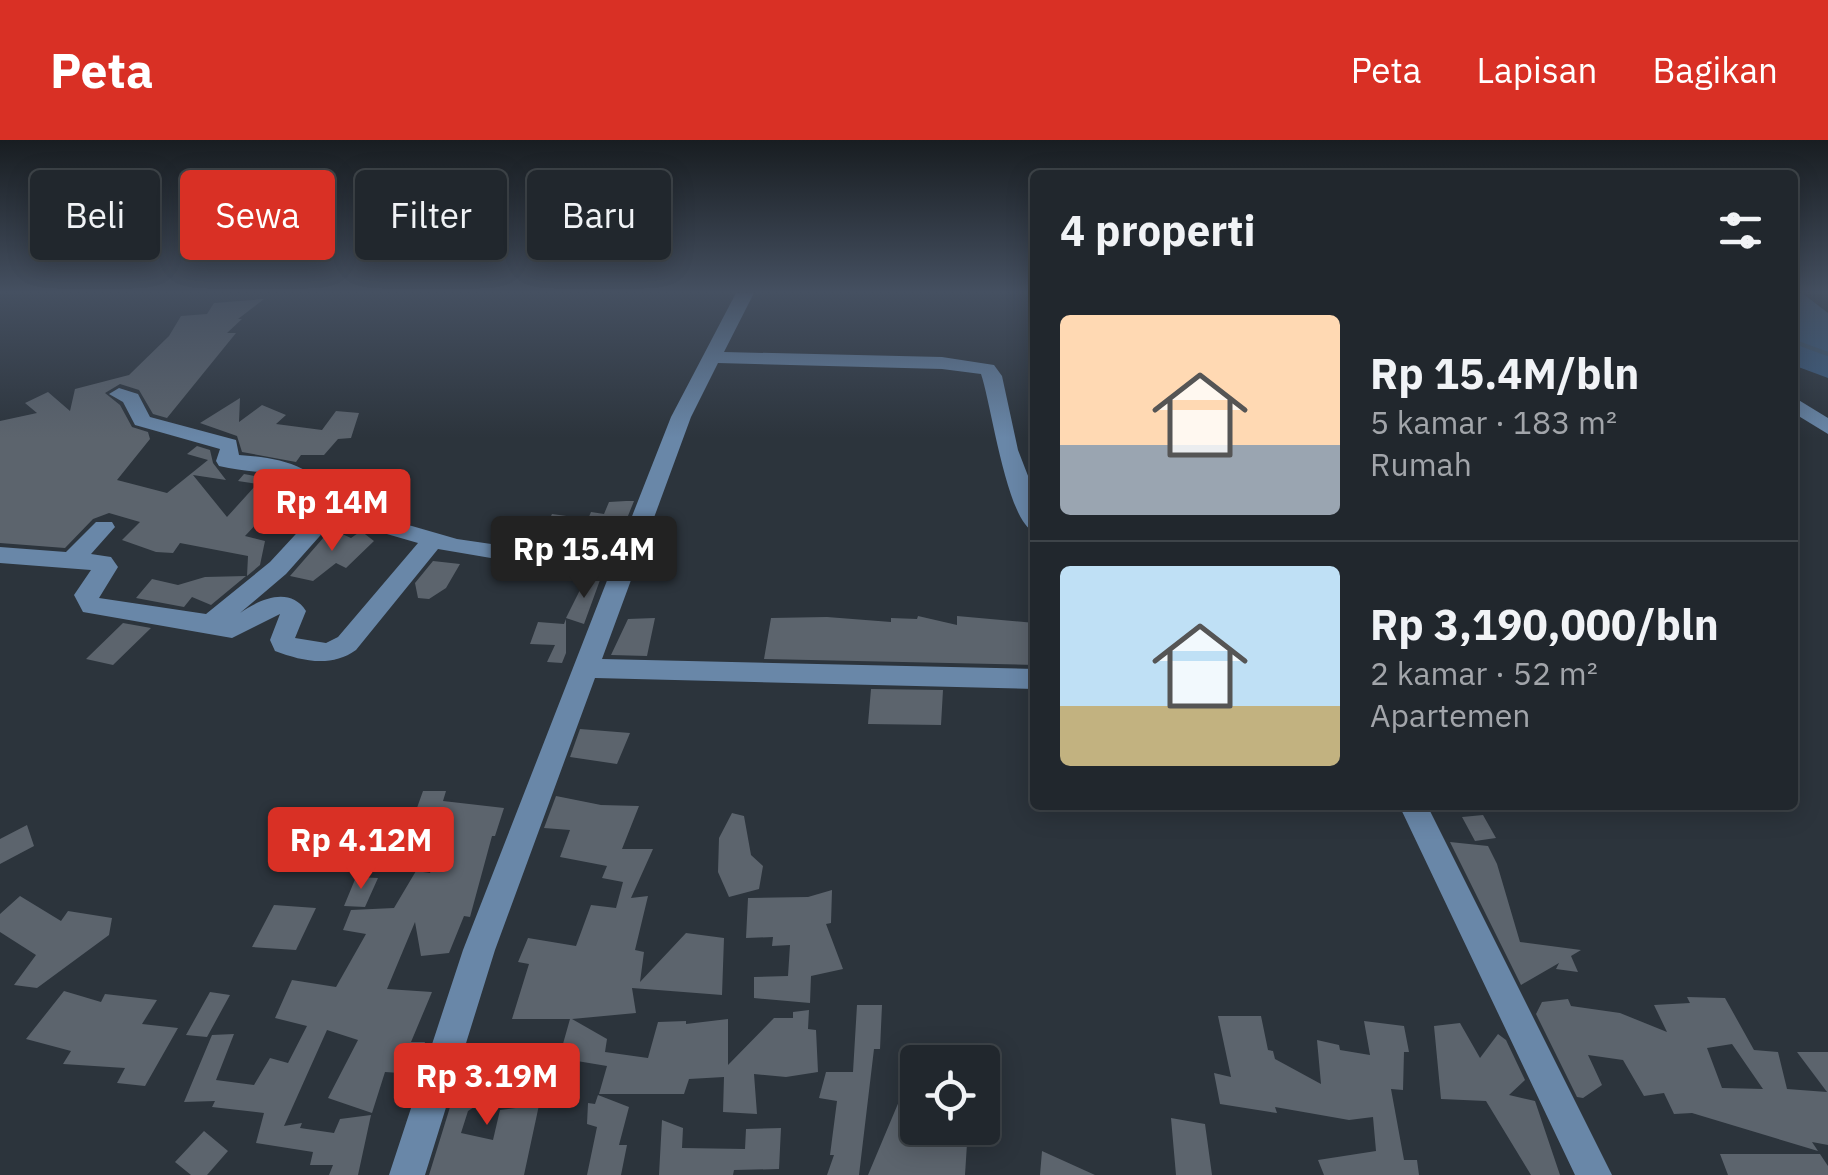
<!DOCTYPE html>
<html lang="id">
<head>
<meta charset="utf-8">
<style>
  body { margin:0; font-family:"IBM Plex Sans",sans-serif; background:#2d3339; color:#f1f3f6; height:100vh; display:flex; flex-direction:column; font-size:38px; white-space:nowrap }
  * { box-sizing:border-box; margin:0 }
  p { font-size:32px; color:#a2a5aa }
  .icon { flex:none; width:55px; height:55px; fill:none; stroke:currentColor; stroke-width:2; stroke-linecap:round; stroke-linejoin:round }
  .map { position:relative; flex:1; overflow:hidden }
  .sheet { position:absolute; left:1030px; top:30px; width:768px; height:640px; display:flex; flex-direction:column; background:#21272d; border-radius:10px; box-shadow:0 5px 25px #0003,0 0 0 2px #3e4449 }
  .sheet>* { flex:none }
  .top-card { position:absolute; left:30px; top:30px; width:850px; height:90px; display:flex; gap:20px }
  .tools { position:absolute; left:900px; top:905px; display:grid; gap:20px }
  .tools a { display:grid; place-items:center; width:100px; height:100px; border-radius:10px; background:#21272d; box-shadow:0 5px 25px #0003,0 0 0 2px #3e4449; font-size:50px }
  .price { position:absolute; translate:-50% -85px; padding:0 22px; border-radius:10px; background:#d93025; color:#fff; font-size:32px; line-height:65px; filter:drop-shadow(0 2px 5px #0008) }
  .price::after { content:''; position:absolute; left:50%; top:60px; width:30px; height:22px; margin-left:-15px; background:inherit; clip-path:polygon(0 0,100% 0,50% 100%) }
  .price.selected { background:#222; color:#fff }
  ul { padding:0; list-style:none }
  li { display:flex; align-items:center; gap:30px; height:250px; padding:0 30px }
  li+li { border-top:2px solid #3e4449 }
  li span { display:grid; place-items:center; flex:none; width:280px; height:200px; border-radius:10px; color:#555 }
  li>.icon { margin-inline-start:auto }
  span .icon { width:120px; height:120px; fill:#fffc; stroke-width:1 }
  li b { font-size:42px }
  h2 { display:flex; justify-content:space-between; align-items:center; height:120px; padding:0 30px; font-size:42px }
  .chip { padding:0 35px; border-radius:10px; background:#21272d; box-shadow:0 5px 25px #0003,0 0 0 2px #3e4449; font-size:35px; line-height:90px }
  .chip.selected { background:#d93025; color:#fff }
  header { display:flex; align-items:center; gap:60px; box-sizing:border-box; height:140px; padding:0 50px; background:#d93025; color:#fff }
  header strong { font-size:48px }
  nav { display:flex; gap:55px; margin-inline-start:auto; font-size:35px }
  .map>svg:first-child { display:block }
  .green { fill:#3c5f85 }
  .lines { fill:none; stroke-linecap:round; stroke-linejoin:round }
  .stream { stroke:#405a73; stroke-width:4 }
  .building { fill:#5c646d; fill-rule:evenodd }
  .minor { fill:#6987a8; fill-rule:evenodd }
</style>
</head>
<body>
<header>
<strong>Peta</strong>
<nav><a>Peta</a><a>Lapisan</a><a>Bagikan</a></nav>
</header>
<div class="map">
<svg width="1828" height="1035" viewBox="0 0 1828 1035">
  <rect width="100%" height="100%" fill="#2c343c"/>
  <path class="green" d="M1793,153H1802L1828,173V238L1793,225Z"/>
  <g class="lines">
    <path class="stream" d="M1792,201L1828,214"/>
  </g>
  <path class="building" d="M264,159L238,179H242L227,193H236L167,278L153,274L139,250L120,244L105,253L120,265L132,287L148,292L150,299L117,340L167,353L208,320L187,314L197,306L210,310L213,323L226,340L193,335L227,377L257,344L238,341L244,334L281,341L273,351L284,354L245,396L265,401L260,425L247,436L248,416L180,403L173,413L156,412L122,400L140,382L109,373L93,379L65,408L0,403V281L37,273L25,263L48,252L70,271L75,249L129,235L169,196L181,176L207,174L214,163Z
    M240,258L239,282L262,265L286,275L276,284L322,290L336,271L359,273L351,298L338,299L324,315H301L296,322L242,312L237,296L200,283Z
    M626,361H634L611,418L515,404L517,396L541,397L552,374L588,379L591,372L604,374L609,362Z
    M331,389L351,398L361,391L374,401L346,428L336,423L313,441L290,436Z
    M433,421L460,424L446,448L429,459L418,458L415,443Z
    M246,436L211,465L192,457L184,467L136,458L152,439L178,445L205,437Z
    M586,438L600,440L584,484L566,478Z
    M918,476L957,485V476L1035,483V525L764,519L771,478L827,477L891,482V478L917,479Z
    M655,478L647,516L611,515L628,479Z
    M566,479V513L562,523L547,522L555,505L530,504L538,482L564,484Z
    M123,483L151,488L113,525L86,519Z
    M871,549L943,550L941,585L868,584Z
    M580,589L630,593L617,624L570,617Z
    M423,651H446L443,661L504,668L495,696H492L470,777L464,776L449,813L421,816L415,782L387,849L432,852L411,902H425L415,934L385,932L372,973L328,958L358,900L327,890L284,986L302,983L300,988L334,993L340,979L371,975L358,1035H329L333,1025H310L313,1012L256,1003L264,973L212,967L215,961L184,962L212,895L234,894L216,940L254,945L270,918L288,923L307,886L275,878L292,840L336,847L366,794L343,790L351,770L394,768L416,731L430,733L453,679H413Z
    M556,656L601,665L639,666L622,709H653L631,758L648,756L635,810L644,812L640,842L686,793L724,798L722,855L632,848L636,873L572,879L607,899L605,912L648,918L658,882L686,881V884L728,879V925L774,878H793V872L809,870L808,889L816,890L818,932L786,937L754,934L757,974L723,972L724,937L689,939L684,954H599L607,926L559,918L570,879H512L529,824L518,822L528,798L576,806L591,765L616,768L623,742L602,738L607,726L560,717L570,690L544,688Z
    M732,673L744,676L751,715L763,726L759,749L729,757L718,732L719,698Z
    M1483,675L1496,698L1475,701L1462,677Z
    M27,685L34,706L0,724V699Z
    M1450,702L1488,706L1497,724L1520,802L1581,810L1571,816L1578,832L1556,829L1559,823L1521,845Z
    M356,737L378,738L365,767L344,766Z
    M832,750L831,783L826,784L843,829L811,836L810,863L754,858V837L788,836L790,805L772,806L773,797L746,798L748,758L808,757Z
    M20,756L61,781L68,771L112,778L109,795L37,848L14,845L36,815L0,792V774Z
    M274,765L316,768L296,810L252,807Z
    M64,851L101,862L105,854L157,860L142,884L178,888L145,946L117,943L125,928L63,924L71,911L26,899Z
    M210,852L230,855L207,897L186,895Z
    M1687,857L1725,858L1754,910L1778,912L1787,949L1827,952L1797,912H1828V1005L1812,1002L1818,1011L1692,973L1674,974L1664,953L1644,956L1623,920L1588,915L1602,945L1583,958L1577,957L1536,874L1542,862L1568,859L1571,866L1620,873L1667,892L1654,865L1690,863ZM1732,904L1763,949L1722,948L1707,908Z
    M857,865H882L880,909H874L859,1035H827L834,1015H830L837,961L819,958L826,932H853Z
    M1218,876H1261L1268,910L1273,911L1275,919L1321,944L1317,900L1339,905L1340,910L1370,915L1364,881L1404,886L1409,912H1404L1403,950L1391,949L1404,1020H1417L1419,1035H1324L1318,1020L1376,1011L1373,977L1349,980L1275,967L1277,973L1220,964L1214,933L1231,937Z
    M1460,883L1480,918L1498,894L1506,900L1525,940L1509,955L1535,961L1560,1035H1531L1486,961L1441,959L1434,886Z
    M488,914L527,918L520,937L468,971L461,993L493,1000L500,970L539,965L524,1035H429L455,951L458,946L476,948Z
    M905,947L918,951V988H968L965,1035H868Z
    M598,955L629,967L619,1005H627L621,1035H587L597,987L587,984L588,963L595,964Z
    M1171,978L1205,984L1212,1035H1176Z
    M662,980L683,988L682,1008L745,1009L746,989L781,988L779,1029L734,1030L733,1035H659Z
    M204,991L228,1011L207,1035H191L175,1022Z
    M1042,1011L1095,1035H1040Z
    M1720,1014H1820L1828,1026V1035H1728Z"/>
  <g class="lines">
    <path class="minor" d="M736,153H754L724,212L942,217L994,225L1002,236L1018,310L1035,354V392C1007,384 991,262 981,234L942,229L718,223L691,277L602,519L1035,529V549L595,538L495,810L425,1035H389L463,810L608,438L438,409L356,510C331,528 302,521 275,511L270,500L280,474L232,498L83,472L74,455L91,430L0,423V407L66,412L96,382H112L115,387L91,414L111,417L118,427L99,458L206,474L270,422L319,369C295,326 260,336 219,326L216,321L220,309L135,285L123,262L109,254L119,248L138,254L150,277L236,300L239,315C283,318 315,325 339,365L457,399L614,422L671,277ZM335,379L418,403L338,497L326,503L295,498L306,471C290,446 260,459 240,473L286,434Z
      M1792,256L1828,278V294L1792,272Z
      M1399,665H1427L1612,1035H1575Z"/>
  </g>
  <linearGradient id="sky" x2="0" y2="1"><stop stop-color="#181d21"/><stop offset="0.51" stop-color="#455061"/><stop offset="1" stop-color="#455061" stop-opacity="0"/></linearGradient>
  <rect width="1828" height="298" fill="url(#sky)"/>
</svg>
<div class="tools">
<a><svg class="icon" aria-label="locate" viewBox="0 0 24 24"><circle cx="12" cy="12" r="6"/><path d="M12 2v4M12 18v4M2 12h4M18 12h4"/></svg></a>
</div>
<b class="price" style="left:332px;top:414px">Rp 14M</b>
<b class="price selected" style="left:584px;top:461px">Rp 15.4M</b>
<b class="price" style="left:361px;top:752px">Rp 4.12M</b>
<b class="price" style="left:487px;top:988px">Rp 3.19M</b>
<div class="top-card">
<a class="chip">Beli</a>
<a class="chip selected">Sewa</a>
<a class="chip">Filter</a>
<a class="chip">Baru</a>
</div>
<section class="sheet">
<h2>4 properti<svg class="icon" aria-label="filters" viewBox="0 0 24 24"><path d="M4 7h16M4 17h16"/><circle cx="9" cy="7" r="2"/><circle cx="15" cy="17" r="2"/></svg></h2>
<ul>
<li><span style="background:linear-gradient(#ffd9b3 65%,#9aa5b1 0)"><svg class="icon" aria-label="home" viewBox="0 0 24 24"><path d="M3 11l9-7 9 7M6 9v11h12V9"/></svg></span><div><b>Rp 15.4M/bln</b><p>5 kamar · 183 m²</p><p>Rumah</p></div></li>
<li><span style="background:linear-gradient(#bfe0f5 70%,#c2b280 0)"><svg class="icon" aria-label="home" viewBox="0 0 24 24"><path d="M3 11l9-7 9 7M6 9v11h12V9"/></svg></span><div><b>Rp 3,190,000/bln</b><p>2 kamar · 52 m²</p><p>Apartemen</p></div></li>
</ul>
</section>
</div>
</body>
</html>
